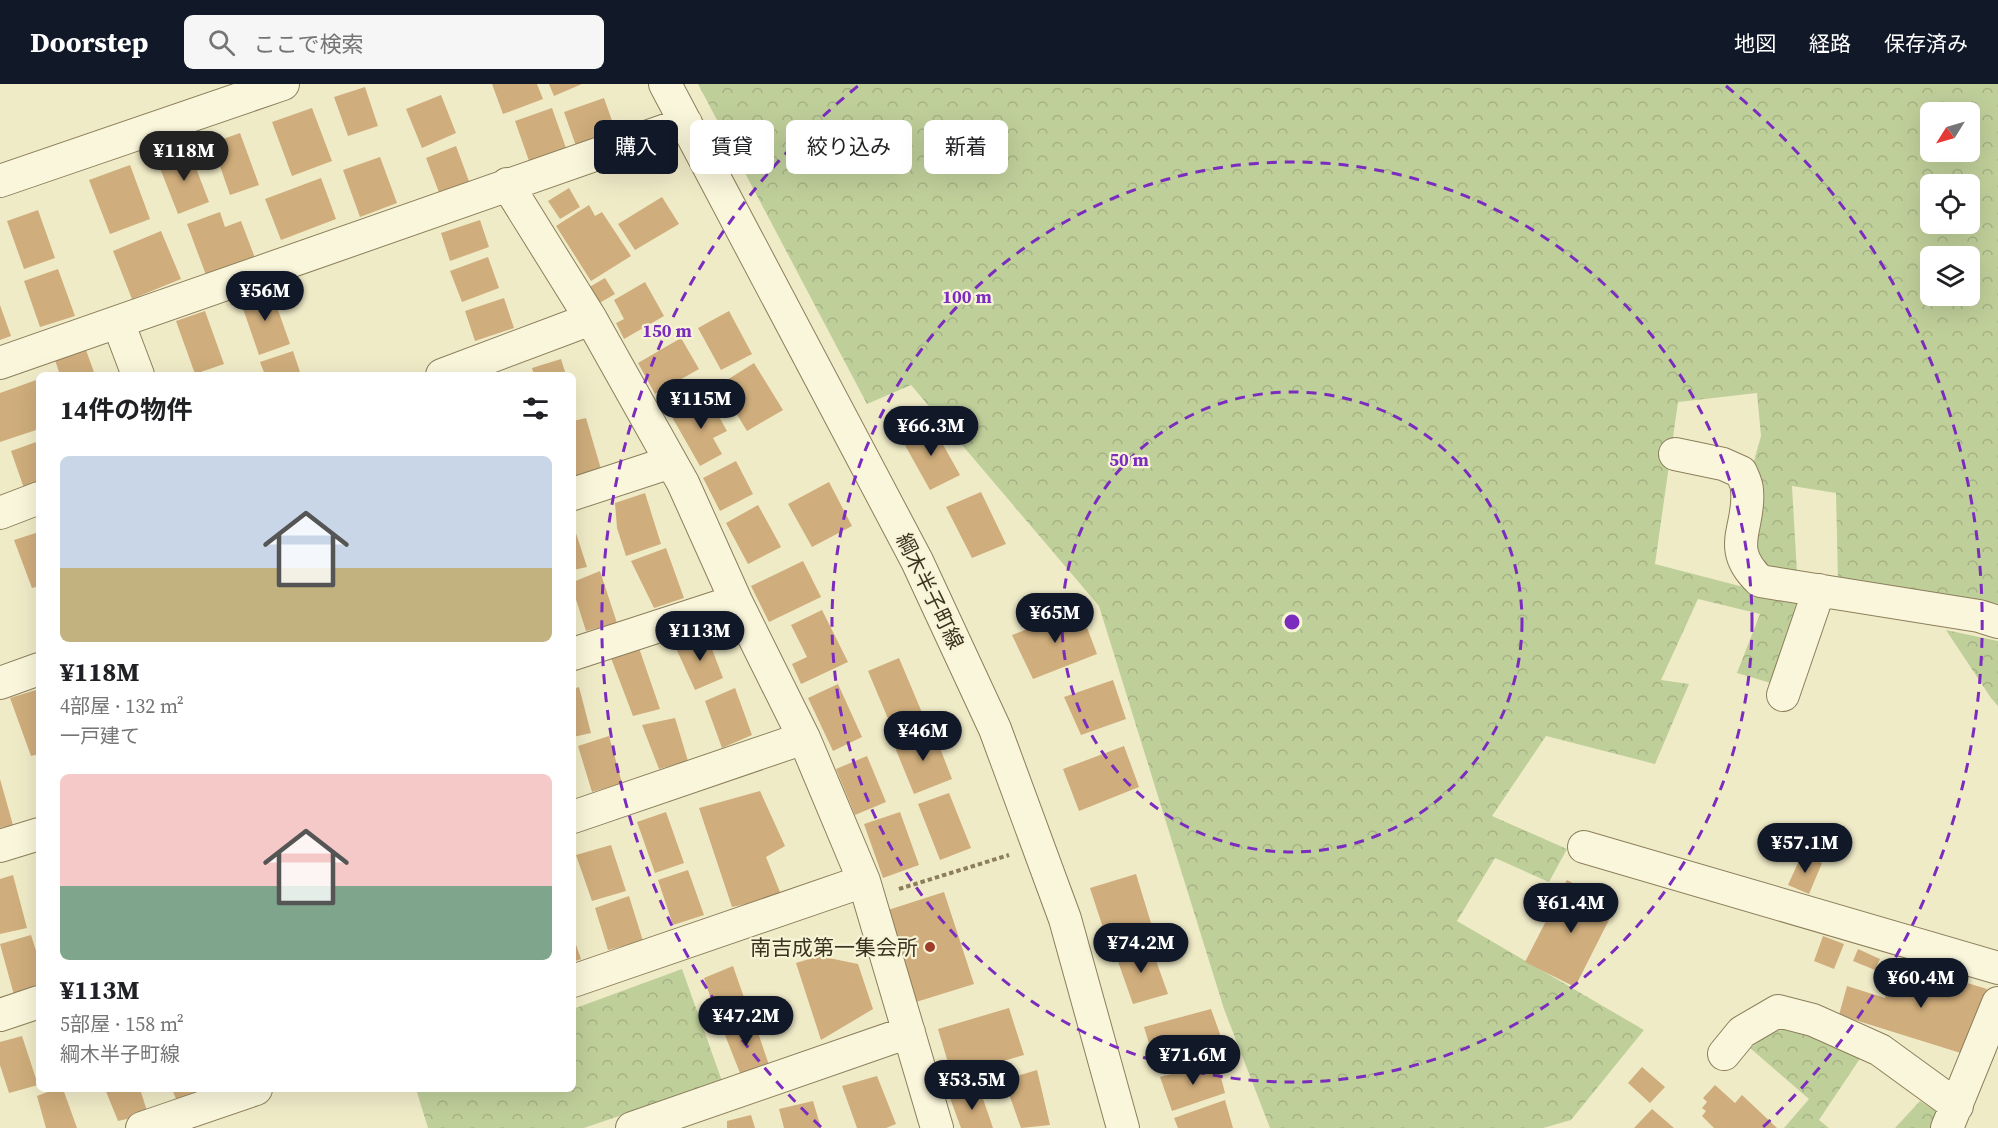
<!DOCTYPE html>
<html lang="ja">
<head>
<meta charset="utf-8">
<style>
  body { margin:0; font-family:"Source Serif 4","Noto Sans JP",serif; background:#f6f6f6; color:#202124; height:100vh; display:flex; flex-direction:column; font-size:22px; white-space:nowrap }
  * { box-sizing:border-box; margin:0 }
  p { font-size:20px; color:#757577 }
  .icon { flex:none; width:33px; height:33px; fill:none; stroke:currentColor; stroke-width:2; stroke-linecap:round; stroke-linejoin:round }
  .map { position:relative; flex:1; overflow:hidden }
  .side { position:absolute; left:36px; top:288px; width:540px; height:720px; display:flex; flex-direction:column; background:#fff; border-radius:9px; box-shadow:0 6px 24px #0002 }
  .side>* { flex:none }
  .hud { position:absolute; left:594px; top:36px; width:570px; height:54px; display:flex; gap:12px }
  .needle { width:39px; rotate:233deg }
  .fabs { position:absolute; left:1920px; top:18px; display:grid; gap:12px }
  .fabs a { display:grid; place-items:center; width:60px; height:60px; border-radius:9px; background:#fff; box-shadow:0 6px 24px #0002; font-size:30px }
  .price { position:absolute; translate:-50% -51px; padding:0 14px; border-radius:21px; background:#111827; color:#fff; font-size:20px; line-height:39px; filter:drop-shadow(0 2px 3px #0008) }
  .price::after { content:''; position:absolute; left:50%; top:36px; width:18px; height:14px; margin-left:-9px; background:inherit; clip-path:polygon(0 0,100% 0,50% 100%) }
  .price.selected { background:#222; color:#fff }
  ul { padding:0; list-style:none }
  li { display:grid; align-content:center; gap:12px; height:318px; padding:0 24px }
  li span { display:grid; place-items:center; height:186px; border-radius:9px; color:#555 }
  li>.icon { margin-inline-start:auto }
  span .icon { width:108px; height:108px; fill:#fffc; stroke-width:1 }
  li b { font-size:26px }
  h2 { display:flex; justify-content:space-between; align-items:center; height:72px; padding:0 24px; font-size:26px }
  .pill { padding:0 21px; border-radius:9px; background:#fff; box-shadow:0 6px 24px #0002; font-size:21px; line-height:54px }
  .pill.selected { background:#111827; color:#fff }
  header { display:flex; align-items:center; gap:36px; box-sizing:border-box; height:84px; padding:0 30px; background:#111827; color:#fff }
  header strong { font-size:28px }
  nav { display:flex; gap:33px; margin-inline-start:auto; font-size:21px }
  .search { width:420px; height:54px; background:#f6f6f6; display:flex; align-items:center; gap:15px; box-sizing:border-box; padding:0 21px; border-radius:9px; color:#757577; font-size:22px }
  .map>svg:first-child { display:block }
  .forest { fill:url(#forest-crowns); fill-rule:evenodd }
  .building { fill:#cfad7c }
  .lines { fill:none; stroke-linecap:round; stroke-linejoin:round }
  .minor-casing { stroke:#8c7e5b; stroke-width:34 }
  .path { stroke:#8c7e5b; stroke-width:4; stroke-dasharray:4.5 3; stroke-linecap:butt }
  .minor { stroke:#faf6db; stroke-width:32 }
  .ring { fill:none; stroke:#7b2cbf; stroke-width:3; stroke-dasharray:10 8 }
  .poi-dot { fill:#9d3d2a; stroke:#f7f3d7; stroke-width:2 }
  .labels { text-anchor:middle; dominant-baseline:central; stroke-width:4.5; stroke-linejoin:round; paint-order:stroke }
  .street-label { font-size:21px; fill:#3c3220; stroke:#f7f3d7 }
  .poi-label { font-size:21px; fill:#3c3220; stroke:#f7f3d7; text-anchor:end }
  .centre { fill:#7b2cbf; stroke:#f7f3d7; stroke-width:3 }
  .ring-label { font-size:18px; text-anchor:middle; font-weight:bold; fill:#7b2cbf; stroke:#f7f3d7; stroke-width:4.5; stroke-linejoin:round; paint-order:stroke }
</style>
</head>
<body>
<header>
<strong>Doorstep</strong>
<div class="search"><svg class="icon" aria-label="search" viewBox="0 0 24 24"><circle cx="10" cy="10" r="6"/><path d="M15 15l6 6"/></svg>ここで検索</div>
<nav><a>地図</a><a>経路</a><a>保存済み</a></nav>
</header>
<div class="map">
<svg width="1998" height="1044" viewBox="0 0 1998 1044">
  <defs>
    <pattern id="forest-crowns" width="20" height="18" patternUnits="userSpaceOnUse" patternTransform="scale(1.5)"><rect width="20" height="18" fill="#bfcf9a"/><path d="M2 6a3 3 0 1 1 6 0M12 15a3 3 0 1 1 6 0" fill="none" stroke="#a5b284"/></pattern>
  </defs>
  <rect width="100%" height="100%" fill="#f0ebc7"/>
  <path class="forest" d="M698,0H1998V527L1838,497L1836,409L1792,402L1797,489L1766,485L1755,469L1752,384L1761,352L1757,309L1678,318L1655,480L1797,517L1774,600L1737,589L1760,530L1698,515L1661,596L1689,600L1655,680L1546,652L1492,732L1567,765L1549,798L1495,774L1457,837L1644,946L1571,1036L1543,1044H1270L1224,925L1099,522L911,301L867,320ZM1930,28H1970V68H1930ZM1930,100H1970V140H1930ZM1930,172H1970V212H1930Z
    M1946,546L1998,557V622L1991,614Z
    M682,885L722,997L584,1044H428L416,1005H573V925Z
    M1803,942L1863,970L1819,1036L1829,1044H1784L1809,1015L1750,964L1772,948Z
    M1920,1017L1942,1031L1935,1044H1895Z"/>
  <path class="building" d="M492,0H537L543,15L503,30Z
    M549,0H582L554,12Z
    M365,3L378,42L348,52L334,13Z
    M441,11L456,49L422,64L406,25Z
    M604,14L616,48L576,62L564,28Z
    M312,24L332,77L292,92L272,38Z
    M552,24L566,64L529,77L515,37Z
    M240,49L259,101L230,111L212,59Z
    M456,62L470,100L440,111L426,74Z
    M189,66L209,118L178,130L158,79Z
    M380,73L397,119L360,133L343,86Z
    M130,81L150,135L110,150L89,96Z
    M321,94L336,135L281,156L265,115Z
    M569,104L580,123L560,135L548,117Z
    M662,113L679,140L635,166L618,140Z
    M589,121L595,132L602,128L631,172L591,197L556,142Z
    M38,126L55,174L24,185L7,137Z
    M220,128L225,143L241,137L255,174L206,191L187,140Z
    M480,136L489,163L450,177L441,149Z
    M161,147L181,195L132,215L113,167Z
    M488,173L499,204L462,218L450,187Z
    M58,185L75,232L40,243L24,197Z
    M605,194L615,210L596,221L586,205Z
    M645,198L664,232L624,255L616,239L624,235L614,216Z
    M271,206L290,260L259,271L240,216Z
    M504,214L514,244L475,257L465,227Z
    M0,221L11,252L0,256Z
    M205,227L224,280L195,290L176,237Z
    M729,227L752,270L721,286L698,244Z
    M681,254L699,285L655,310L638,279Z
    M86,266L95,291H60L55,276Z
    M293,267L301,291H265L260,278Z
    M561,275L566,291H534L532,284Z
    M754,279L783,326L747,347L719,301Z
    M39,295V345L0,358V309Z
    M708,313L727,347L713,354L722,370L700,382L672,333Z
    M586,334L601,385L574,394L573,337Z
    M932,341L960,391L930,406L901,354Z
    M39,357V402L25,407L11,367Z
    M736,377L753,410L720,427L703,394Z
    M829,398L852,442L812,463L788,420Z
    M981,408L1006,460L972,474L946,423Z
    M645,409L661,460L626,472L617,444L615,419Z
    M758,421L781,463L748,480L726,439Z
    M573,440L587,483L573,486Z
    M39,448V502L32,504L14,456Z
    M666,464L684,514L654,524L631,477Z
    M803,477L821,513L769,538L751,502Z
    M600,487L617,539L586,547L573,506V498Z
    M1080,525L1097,570L1033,595L1012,551Z
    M822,526L848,578L801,600L792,580L807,573L791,541Z
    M707,552L723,594L695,606L675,562Z
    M639,564L660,625L633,632L611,574Z
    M899,574L923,631L892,644L868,587Z
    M1113,596L1126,635L1081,651L1064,613Z
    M838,600L862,653L833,667L808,614Z
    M579,603L591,649L573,653V605Z
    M735,604L752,651L722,664L705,617Z
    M39,605V670L31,672L10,614Z
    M675,634L688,677L659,685L642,641Z
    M933,646L952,695L914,710L894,661Z
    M609,652L622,699L592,708L578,662Z
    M1124,662L1139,703L1079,727L1063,685Z
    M867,672L886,718L855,731L836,685Z
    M0,695L13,741L0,744Z
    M760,707L785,762L766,773L782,813L732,823L699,724Z
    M949,709L971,764L940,776L918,720Z
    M666,728L684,779L655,789L637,738Z
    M900,728L919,781L883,794L864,740Z
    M611,761L626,807L592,817L576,771Z
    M1802,770L1822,779L1809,810L1788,801Z
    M688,786L704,831L673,841L658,796Z
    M1136,790L1151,839L1106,853L1090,804Z
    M13,791L27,844L0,850V795Z
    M1567,796L1616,822L1575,903L1525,878Z
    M944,808L974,900L916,918L888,826Z
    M629,812L643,857L608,866L595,824Z
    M31,851L39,876V904L14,911L0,860Z
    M573,852L581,875L573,878Z
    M1823,852L1844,860L1834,885L1814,877Z
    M1150,860L1168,910L1133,920L1115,869Z
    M1858,865L1880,875L1875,886L1853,877Z
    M819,872L858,880L873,925L821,956L796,879Z
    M1905,880L1987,905L1967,971L1839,931L1847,902L1885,914L1891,893L1901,896Z
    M733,882L747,922L717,933L704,894Z
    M1009,924L1024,971L952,992L938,945Z
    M1211,925L1225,964L1157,985L1144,943Z
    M754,937L769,981L740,989L723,946Z
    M22,952L38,1001L9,1009L0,981V958Z
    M1217,978L1225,1009L1172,1027L1160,993Z
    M1642,983L1665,1003L1650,1019L1628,999Z
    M1037,986L1050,1041L1021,1044L1004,996Z
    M877,992L896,1040L886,1044H857L842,1002Z
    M1715,1001L1735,1019L1742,1011L1777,1044H1714L1702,1032L1706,1027L1702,1024L1707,1018L1703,1014Z
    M55,1005H63L77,1044H46L37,1012Z
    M105,1005H140L148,1030L118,1037Z
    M172,1005H204L206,1009L178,1020Z
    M980,1006L993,1044H961L950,1014Z
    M1225,1016L1233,1044H1178L1174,1034Z
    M813,1017L821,1044H784L779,1025Z
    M1652,1025L1674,1044H1634Z
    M751,1031L755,1044H727V1037Z"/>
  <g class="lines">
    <g class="minor-casing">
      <path id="minor" d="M665,0L917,477L995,645L1065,835L1123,1044
        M0,97L283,0
        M507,100L591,235L683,399L736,517L804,654L864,797L937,1044
        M118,238L138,291
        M0,279L686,39
        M442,291L591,235
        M1675,370L1723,380L1741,388C1743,393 1747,400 1747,406C1751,444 1724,463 1760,497L1979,532L1998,538
        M573,410L671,378
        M0,429L39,414
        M573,570L736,517
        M0,599L39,585
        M1783,611L1819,506
        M573,733L804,654
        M0,762L39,750
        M1584,763L1998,884
        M573,897L864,797
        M0,931L39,918
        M1724,970L1742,948L1778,927L1813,936L1880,966L1957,1022
        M142,1044L256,1005
        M632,1044L909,948
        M1947,1044L1998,919"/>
    </g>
    <path class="path" d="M899,805L1009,771"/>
    <use href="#minor" class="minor"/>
  </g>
  <g class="ring">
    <circle cx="1292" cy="538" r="230"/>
    <circle cx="1292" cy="538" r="460"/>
    <path d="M821 1043A690 690 0 0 1 858 2M1726 2A690 690 0 0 1 1763 1043"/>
  </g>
  <circle class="poi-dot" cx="930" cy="863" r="6"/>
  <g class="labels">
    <g class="street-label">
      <text transform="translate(930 507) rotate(64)">綱木半子町線</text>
    </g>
    <g class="poi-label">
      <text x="918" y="863">南吉成第一集会所</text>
    </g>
  </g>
  <circle cx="1292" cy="538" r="9" class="centre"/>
  <g class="ring-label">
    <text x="967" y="219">100 m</text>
    <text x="667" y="253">150 m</text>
    <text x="1129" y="382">50 m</text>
  </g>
</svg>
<div class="fabs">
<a><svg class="needle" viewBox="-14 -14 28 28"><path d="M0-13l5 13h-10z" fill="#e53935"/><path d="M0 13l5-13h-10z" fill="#757577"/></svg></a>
<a><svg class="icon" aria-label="locate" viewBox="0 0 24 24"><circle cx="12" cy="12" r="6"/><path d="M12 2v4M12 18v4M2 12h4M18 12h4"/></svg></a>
<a><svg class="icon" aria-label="layers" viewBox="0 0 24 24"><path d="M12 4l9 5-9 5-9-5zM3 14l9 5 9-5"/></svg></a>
</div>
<b class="price selected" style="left:184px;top:98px">¥118M</b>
<b class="price" style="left:265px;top:238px">¥56M</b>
<b class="price" style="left:701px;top:346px">¥115M</b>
<b class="price" style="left:931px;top:373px">¥66.3M</b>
<b class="price" style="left:1055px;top:560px">¥65M</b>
<b class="price" style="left:700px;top:578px">¥113M</b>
<b class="price" style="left:923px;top:678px">¥46M</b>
<b class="price" style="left:1805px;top:790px">¥57.1M</b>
<b class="price" style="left:1571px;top:850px">¥61.4M</b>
<b class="price" style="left:1141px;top:890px">¥74.2M</b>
<b class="price" style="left:1921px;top:925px">¥60.4M</b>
<b class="price" style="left:746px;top:963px">¥47.2M</b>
<b class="price" style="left:1193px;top:1002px">¥71.6M</b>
<b class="price" style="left:972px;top:1027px">¥53.5M</b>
<div class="hud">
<a class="pill selected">購入</a>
<a class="pill">賃貸</a>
<a class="pill">絞り込み</a>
<a class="pill">新着</a>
</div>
<section class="side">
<h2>14件の物件<svg class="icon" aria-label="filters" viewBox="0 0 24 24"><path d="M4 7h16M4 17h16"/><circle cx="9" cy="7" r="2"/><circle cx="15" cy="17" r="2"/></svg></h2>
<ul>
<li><span style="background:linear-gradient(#c9d6e8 60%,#c2b280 0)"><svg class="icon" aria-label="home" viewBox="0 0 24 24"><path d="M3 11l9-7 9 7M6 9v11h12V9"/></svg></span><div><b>¥118M</b><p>4部屋 · 132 m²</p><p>一戸建て</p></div></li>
<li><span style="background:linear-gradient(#f6c9c9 60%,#7fa58c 0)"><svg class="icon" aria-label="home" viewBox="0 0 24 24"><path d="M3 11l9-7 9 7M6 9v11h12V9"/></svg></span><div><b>¥113M</b><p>5部屋 · 158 m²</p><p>綱木半子町線</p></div></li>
</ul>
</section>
</div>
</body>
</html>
